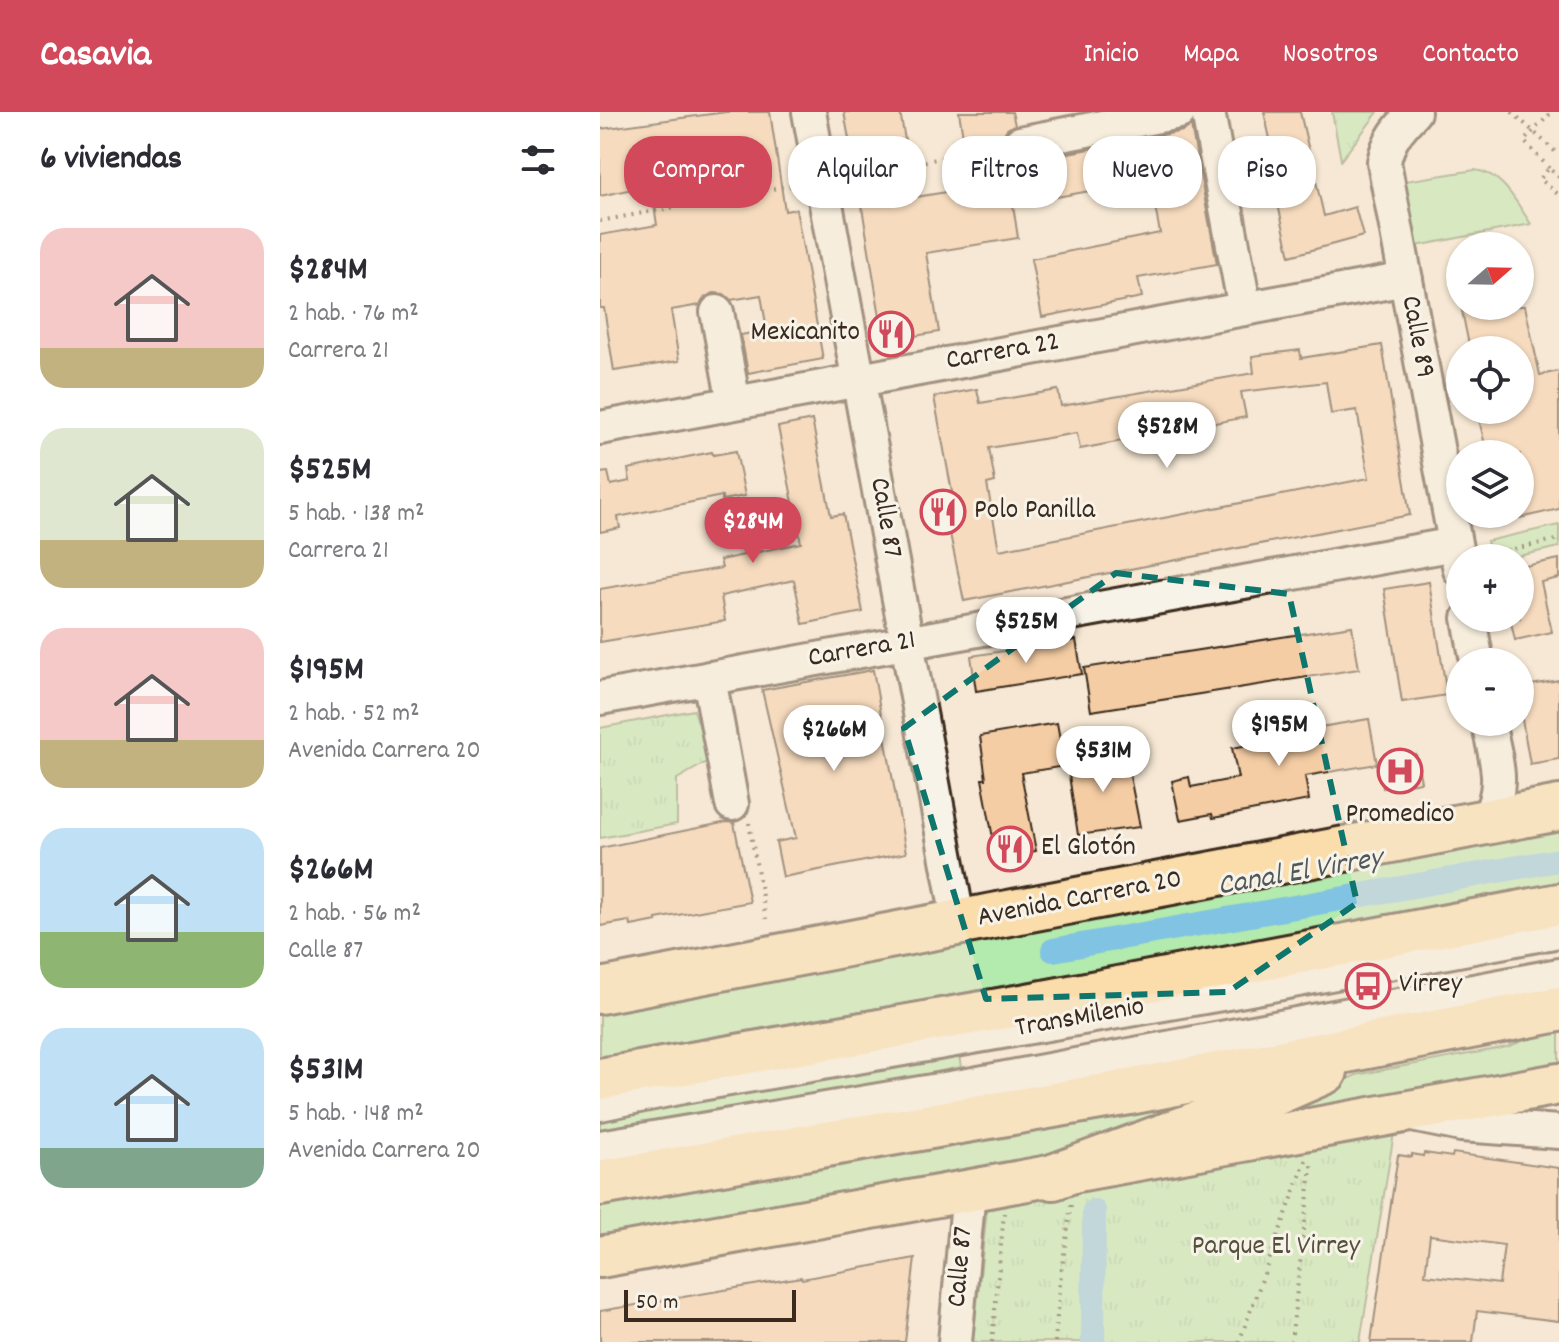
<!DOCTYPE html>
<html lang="es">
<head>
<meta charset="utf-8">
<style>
  body { margin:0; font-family:Dekko,sans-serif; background:#f7f7f7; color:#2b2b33; height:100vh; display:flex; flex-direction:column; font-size:30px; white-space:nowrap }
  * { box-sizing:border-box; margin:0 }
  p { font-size:26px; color:#7c7c81 }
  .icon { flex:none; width:44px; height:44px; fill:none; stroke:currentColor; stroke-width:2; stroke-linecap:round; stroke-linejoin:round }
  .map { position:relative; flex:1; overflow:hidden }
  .panel { display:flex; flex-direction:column; background:#fff; width:600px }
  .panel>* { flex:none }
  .banner { position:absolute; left:24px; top:24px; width:760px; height:72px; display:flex; gap:16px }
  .needle { width:52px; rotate:70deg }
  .buttons { position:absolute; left:846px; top:120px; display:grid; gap:16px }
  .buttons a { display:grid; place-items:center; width:88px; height:88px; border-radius:50%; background:#fff; box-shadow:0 2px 6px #0004; font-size:40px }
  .scale { position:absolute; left:24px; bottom:20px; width:172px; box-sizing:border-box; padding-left:8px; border:4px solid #3b2a1e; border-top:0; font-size:22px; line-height:28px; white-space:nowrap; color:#3b2a1e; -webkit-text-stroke:6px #f7f3e8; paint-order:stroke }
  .price { position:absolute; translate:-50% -68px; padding:0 18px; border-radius:28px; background:#fff; color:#222; font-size:26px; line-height:52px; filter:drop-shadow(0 2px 4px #0008) }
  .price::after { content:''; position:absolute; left:50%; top:48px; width:24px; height:18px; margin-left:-12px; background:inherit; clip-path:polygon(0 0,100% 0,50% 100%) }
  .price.active { background:#d1495b; color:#fff }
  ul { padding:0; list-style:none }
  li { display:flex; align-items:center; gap:24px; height:200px; padding:0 40px }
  li span { display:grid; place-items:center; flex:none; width:224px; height:160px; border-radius:24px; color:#555 }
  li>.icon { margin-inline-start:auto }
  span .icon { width:96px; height:96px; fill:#fffc; stroke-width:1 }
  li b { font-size:34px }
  h2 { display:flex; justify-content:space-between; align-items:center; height:96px; padding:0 40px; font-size:34px }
  .pill { padding:0 28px; border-radius:32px; background:#fff; box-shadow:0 2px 6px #0004; font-size:28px; line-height:72px }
  .pill.active { background:#d1495b; color:#fff }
  header { display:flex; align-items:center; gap:48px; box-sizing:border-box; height:112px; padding:0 40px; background:#d1495b; color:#fff }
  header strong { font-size:38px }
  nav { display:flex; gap:44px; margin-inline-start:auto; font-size:28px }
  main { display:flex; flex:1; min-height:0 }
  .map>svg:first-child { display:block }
  .grass { fill:#b3eaad; stroke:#778a66; stroke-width:2 }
  .park { fill:url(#park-tufts); stroke:#778a66; stroke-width:2 }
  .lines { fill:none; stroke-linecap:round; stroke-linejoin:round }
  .canal { stroke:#81c3e2; stroke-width:24 }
  .building { fill:#f5cda4; stroke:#3b2a1e; stroke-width:2; fill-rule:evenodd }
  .minor-casing { stroke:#3b2a1e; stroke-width:38 }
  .major-casing { stroke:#3b2a1e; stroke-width:46 }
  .highway-casing { stroke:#3b2a1e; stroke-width:50 }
  .path { stroke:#3b2a1e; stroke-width:4; stroke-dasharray:2 6; stroke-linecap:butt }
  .minor { stroke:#f7f3e8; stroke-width:32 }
  .major { stroke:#faddab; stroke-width:40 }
  .highway { stroke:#faddab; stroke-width:44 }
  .marked { fill:none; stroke:#0f766e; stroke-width:6; stroke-dasharray:16 10; stroke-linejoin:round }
  .labels { text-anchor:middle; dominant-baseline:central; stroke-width:6; stroke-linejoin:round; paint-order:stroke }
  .poi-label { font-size:28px; fill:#3b2a1e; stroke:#f7f3e8; text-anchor:start }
  .street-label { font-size:28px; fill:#3b2a1e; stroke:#f7f3e8 }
  .park-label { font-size:28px; fill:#53503b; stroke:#f7f3e8 }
  .water-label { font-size:30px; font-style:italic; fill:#505859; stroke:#f7f3e8 }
</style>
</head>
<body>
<header>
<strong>Casavia</strong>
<nav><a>Inicio</a><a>Mapa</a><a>Nosotros</a><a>Contacto</a></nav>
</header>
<main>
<section class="panel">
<h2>6 viviendas<svg class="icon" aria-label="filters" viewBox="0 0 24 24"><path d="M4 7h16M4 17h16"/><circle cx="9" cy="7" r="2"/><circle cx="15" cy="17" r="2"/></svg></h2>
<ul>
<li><span style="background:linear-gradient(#f6c9c9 75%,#c2b280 0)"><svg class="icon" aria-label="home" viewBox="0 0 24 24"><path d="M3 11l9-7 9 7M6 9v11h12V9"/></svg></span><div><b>$284M</b><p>2 hab. · 76 m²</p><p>Carrera 21</p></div></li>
<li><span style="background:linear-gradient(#dfe7d0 70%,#c2b280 0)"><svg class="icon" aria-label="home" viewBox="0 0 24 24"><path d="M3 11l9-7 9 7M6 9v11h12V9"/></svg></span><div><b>$525M</b><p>5 hab. · 138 m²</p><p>Carrera 21</p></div></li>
<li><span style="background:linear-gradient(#f6c9c9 70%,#c2b280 0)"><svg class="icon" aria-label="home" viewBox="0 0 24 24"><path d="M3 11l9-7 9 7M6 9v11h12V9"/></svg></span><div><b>$195M</b><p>2 hab. · 52 m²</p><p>Avenida Carrera 20</p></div></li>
<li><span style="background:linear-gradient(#bfe0f5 65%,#8fb573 0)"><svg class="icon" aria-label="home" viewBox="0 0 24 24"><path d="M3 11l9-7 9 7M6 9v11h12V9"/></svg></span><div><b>$266M</b><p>2 hab. · 56 m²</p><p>Calle 87</p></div></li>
<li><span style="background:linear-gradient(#bfe0f5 75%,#7fa58c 0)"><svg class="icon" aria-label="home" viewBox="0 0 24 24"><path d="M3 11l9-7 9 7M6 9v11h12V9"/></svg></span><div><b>$531M</b><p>5 hab. · 148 m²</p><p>Avenida Carrera 20</p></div></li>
</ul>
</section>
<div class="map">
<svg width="959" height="1230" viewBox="0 0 959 1230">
  <defs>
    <pattern id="park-tufts" width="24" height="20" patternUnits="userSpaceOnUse" patternTransform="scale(2)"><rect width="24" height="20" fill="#b3eaad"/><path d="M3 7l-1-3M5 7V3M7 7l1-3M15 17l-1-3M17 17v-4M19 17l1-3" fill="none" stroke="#9bc994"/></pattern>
  </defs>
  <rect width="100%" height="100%" fill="#f6e8d4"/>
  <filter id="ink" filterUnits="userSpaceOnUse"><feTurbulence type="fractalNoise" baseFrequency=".0125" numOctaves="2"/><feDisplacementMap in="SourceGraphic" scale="16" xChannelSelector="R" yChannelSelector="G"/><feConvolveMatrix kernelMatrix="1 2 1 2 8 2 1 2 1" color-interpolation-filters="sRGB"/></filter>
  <g filter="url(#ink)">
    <path class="grass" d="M875,58C904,62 915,89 931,112L816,134L805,69Z
      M959,413V435L910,446H891L887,429Z
      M959,712V771L493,858L0,945V891Z
      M959,917V963L658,1023L691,994L756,963L907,935L942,921Z
      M359,944L361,955L92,1010L0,1021V1007L95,991L94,980L284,956Z
      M671,971L499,1035L299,1074L0,1123V1084Z"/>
    <path class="park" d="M732,0H778L741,48Z
      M94,598L110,648L77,667V712L0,726V616Z
      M795,1015L760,1230H373L387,1098Z"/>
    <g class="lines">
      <path class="canal" d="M453,838L959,748
        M493,1230L494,1099"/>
    </g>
    <path class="building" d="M126,0H170L185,99L196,97L223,247L148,261L141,223L167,218L161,183L131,188L124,182L114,181L105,185L100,193L71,198L79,249L14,259L4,196H0V123L57,113L51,73L0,84V17Z
      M244,0H300L305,28L251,38Z
      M359,0H412L415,13L407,17L402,25L364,31Z
      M664,0H700L724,104L755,95L763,124L690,144L663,28L670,27Z
      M591,14L617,152L538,166L542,185L442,205L431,147L560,121L550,68L413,93L418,126L326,141L339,220L284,229L259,77L313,68L316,85L430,66L427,49L583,19Z
      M861,194H925L940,263L959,259V397L920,406V342H887L877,298H920V238H870Z
      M782,233L810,403L364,489L349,417L343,418L337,382L352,380L334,285L377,277L380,291L458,278L461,294L654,261L652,244L700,238L701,246ZM726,270L731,302L757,298L769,366L399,438L387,372L395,370L389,336L477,321L480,337L646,305L641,280Z
      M212,308L231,404L243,402L263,500L203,512L194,468L121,484L125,509L0,530V477L122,456L120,448L201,431L178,315Z
      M136,339L145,384L122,388V384L18,405L20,416L0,420V361L8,360L11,373L30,369L28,357L112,340L113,343Z
      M959,447V466L941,470L952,520L915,528L910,506H920V455Z
      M829,470L847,583L802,590L784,477Z
      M752,514L759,557L491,599L484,556Z
      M476,528L482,562L376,579L371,544Z
      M273,558L306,741L183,765L176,730L196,726L162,578Z
      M959,568V647L930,652L920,596V575Z
      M694,605L696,619L769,607L777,652L705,664L709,688L613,706L612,702L580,708L572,669L589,665L591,675L638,666L632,636L664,630L661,611Z
      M457,611L465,654L421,661L436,739L404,745L395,737L382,667H386L380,624Z
      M525,639L540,715L478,723L467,650Z
      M816,642L821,670L783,676L779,648Z
      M127,710L134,711L150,790L56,807L57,809L31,814L30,809L0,814V736Z
      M824,1041L852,1045L853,1041L959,1056V1209L877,1199L873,1230H771L798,1043L812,1045V1042L823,1044ZM830,1123L904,1133L899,1172L825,1163Z
      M315,1146L305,1230H0V1199L201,1165L202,1167Z"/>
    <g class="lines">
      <g class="minor-casing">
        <path id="minor" d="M209,0L359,812
          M608,0L645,197
          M814,0C799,16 788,28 784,50L860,458
          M420,31L579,0
          M117,200L134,291
          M0,316L806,167
          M869,506L877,550
          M109,566L132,692
          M0,586L855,432
          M886,710C907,673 896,649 888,610
          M0,992L83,975L639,879L959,819
          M812,1003L861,1013L959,1020
          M0,1035L368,973L959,863
          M355,1230L369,1079"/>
      </g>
      <g class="major-casing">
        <path id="major" d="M0,967L428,892L959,792
          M0,1145L959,972"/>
      </g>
      <g class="highway-casing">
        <path id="highway" d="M0,879L959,696
          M453,1065L636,998L725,959
          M0,1071L529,980L959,897"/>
      </g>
      <path class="path" d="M912,0L959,43
        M949,56L924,29L952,0
        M246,64L395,36
        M959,65L949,56L940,67L959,83
        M0,109L194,73
        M883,444L959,427
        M149,711L166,807
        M392,1230L404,1101
        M455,1230L459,1177L471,1093
        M639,1230L706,1048
        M691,1230L712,1048"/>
      <use href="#minor" class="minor"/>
      <use href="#major" class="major"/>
      <use href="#highway" class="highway"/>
    </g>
  </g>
  <path d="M0 0H959V1230H0ZM516,461L689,482L757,791L628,880L386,887L304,616Z" fill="#f6e8d4" fill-opacity=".55" fill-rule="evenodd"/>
  <path class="marked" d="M516,461L689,482L757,791L628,880L386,887L304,616Z"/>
  <defs>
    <g id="restaurant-ring" transform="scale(2.3)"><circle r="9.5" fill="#f7f3e8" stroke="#d1495b" stroke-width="1.5"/><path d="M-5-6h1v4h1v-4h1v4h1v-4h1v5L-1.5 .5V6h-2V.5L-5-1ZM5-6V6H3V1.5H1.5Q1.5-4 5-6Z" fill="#d1495b"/></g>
    <g id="hospital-ring" transform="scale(2.3)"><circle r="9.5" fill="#f7f3e8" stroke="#d1495b" stroke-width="1.5"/><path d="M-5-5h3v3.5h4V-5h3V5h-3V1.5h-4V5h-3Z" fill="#d1495b"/></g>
    <g id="bus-ring" transform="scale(2.3)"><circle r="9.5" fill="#f7f3e8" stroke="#d1495b" stroke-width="1.5"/><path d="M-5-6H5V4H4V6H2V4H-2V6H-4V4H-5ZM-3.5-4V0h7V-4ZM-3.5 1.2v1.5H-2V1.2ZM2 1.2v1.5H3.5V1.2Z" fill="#d1495b"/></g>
  </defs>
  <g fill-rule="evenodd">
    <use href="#restaurant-ring" x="291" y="222"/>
    <use href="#restaurant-ring" x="343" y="400"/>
    <use href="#hospital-ring" x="800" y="659"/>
    <use href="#restaurant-ring" x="410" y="737"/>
    <use href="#bus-ring" x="768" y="874"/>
  </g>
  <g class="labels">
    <g class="poi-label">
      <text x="260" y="222" text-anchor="end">Mexicanito</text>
      <text x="374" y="400">Polo Panilla</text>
      <text x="800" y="704" text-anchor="middle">Promedico</text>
      <text x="441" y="737">El Glotón</text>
      <text x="799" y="874">Virrey</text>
    </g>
    <g class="street-label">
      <text transform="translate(816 225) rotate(79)">Calle 89</text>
      <text transform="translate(403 241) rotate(-10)">Carrera 22</text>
      <text transform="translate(284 406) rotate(80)">Calle 87</text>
      <text transform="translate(262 539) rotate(-10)">Carrera 21</text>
      <text transform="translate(480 788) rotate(-11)">Avenida Carrera 20</text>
      <text transform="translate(480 907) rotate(-10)">TransMilenio</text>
      <text transform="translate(362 1155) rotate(-85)">Calle 87</text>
    </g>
    <g class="park-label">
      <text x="676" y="1136">Parque El Virrey</text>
    </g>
    <g class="water-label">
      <text transform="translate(700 762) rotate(-10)">Canal El Virrey</text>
    </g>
  </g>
</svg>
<div class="buttons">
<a><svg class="needle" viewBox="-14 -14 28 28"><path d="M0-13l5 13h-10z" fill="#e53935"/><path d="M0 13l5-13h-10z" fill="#7c7c81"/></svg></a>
<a><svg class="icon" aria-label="locate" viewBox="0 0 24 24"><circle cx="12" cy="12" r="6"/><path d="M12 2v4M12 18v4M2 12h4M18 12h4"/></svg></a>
<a><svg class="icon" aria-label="layers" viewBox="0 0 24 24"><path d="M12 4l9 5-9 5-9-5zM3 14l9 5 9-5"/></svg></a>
<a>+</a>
<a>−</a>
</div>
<div class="scale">50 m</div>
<b class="price" style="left:567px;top:358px">$528M</b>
<b class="price active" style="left:153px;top:453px">$284M</b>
<b class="price" style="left:426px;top:553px">$525M</b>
<b class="price" style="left:679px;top:656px">$195M</b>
<b class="price" style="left:234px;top:661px">$266M</b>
<b class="price" style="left:503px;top:682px">$531M</b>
<div class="banner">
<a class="pill active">Comprar</a>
<a class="pill">Alquilar</a>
<a class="pill">Filtros</a>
<a class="pill">Nuevo</a>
<a class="pill">Piso</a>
</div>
</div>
</main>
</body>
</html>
